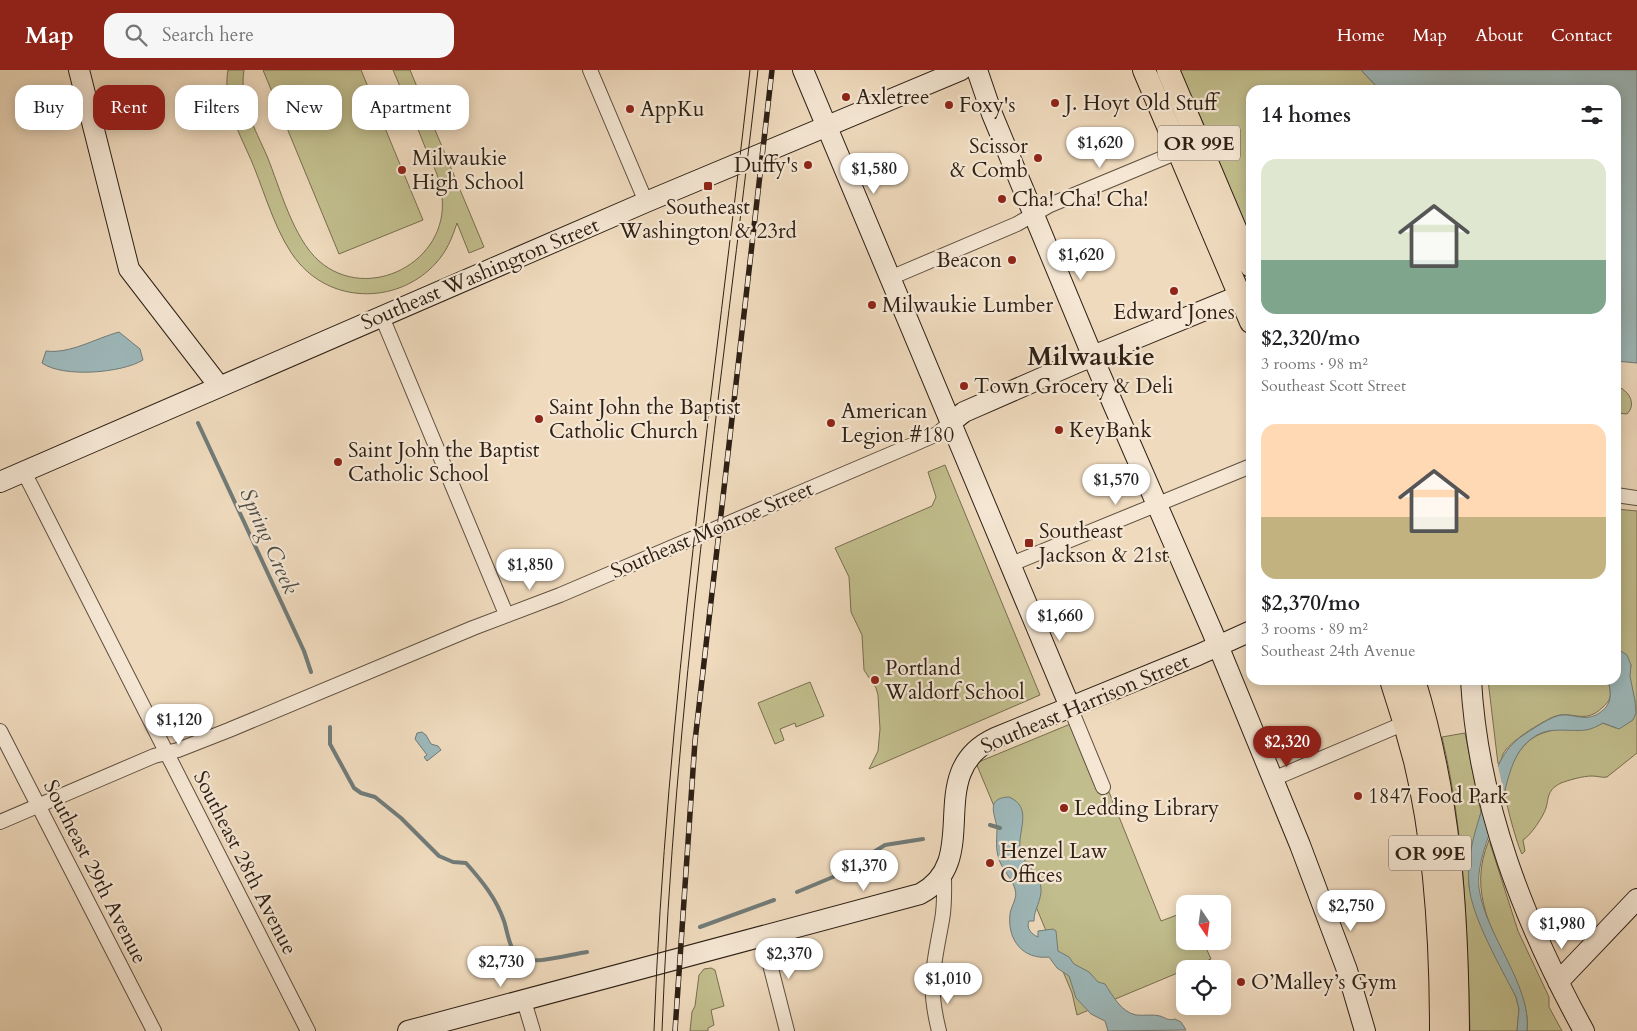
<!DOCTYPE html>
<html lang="en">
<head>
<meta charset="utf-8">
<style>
  body { margin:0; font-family:Cardo,serif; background:#f6f6f6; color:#202124; height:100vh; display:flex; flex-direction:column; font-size:19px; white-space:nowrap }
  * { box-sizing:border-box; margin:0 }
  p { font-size:16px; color:#757577 }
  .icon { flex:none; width:28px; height:28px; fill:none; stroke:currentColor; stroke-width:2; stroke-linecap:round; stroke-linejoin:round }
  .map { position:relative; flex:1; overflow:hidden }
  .details { position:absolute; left:1246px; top:15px; width:375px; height:600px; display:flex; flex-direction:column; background:#fff; border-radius:15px; box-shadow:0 2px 12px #0003 }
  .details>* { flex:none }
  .guide { position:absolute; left:15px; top:15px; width:475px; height:45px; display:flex; gap:10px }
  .needle { width:32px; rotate:167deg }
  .controls { position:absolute; left:1176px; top:825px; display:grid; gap:10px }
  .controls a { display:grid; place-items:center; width:55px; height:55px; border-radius:10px; background:#fff; box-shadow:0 2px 12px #0003; font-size:25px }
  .price { position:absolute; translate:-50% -42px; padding:0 11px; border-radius:18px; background:#fff; color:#222; font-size:16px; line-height:32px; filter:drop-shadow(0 1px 2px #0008) }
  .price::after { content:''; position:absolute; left:50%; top:30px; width:15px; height:11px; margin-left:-8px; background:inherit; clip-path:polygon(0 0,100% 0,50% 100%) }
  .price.active { background:#8f2418; color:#fff }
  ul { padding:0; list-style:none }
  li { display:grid; align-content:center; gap:10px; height:265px; padding:0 15px }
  li span { display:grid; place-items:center; height:155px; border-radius:15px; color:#555 }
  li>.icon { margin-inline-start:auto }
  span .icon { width:90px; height:90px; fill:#fffc; stroke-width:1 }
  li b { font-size:21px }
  h2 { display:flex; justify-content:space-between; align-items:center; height:60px; padding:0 15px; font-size:21px }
  .pill { padding:0 18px; border-radius:15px; background:#fff; box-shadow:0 2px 12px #0003; font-size:18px; line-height:45px }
  .pill.active { background:#8f2418; color:#fff }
  header { display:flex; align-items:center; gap:30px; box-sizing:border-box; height:70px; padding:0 25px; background:#8f2418; color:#fff }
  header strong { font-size:24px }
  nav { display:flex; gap:28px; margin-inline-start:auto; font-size:18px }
  .search { width:350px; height:45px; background:#f6f6f6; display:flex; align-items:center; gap:12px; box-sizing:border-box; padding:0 18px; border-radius:15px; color:#757577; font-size:19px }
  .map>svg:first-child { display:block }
  .green { fill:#c1bd8c; stroke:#786e50 }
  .water { fill:#9db8ba; stroke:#717b78 }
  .pier { fill:#efdabd }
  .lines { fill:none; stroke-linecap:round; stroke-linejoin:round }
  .stream { stroke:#717b78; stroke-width:4 }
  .street-casing { stroke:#5e4e3f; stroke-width:16 }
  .secondary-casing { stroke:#2e2015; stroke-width:22 }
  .primary-casing { stroke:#2e2015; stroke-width:24 }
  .street { stroke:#f5e7d4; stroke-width:14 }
  .secondary { stroke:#f5e7d4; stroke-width:20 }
  .primary { stroke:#efdabd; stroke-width:22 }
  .tram { stroke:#2e2015; stroke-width:1 }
  .rail-casing { stroke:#2e2015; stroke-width:5.5 }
  .rail { stroke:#f5e7d4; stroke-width:4; stroke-dasharray:11; stroke-linecap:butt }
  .poi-dot { fill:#8f2418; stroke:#f5e7d4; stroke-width:2 }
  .labels { text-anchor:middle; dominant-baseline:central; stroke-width:4.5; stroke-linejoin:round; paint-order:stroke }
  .shield { fill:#f5e7d4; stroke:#6a5c4e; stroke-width:1 }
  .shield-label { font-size:20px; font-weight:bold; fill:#2e2015 }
  .poi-label { font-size:21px; fill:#2e2015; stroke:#f5e7d4; text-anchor:start }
  .street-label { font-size:21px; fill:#2e2015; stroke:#f5e7d4 }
  .water-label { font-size:22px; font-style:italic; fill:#4f4e47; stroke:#f5e7d4 }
  .district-label { font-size:26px; font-weight:bold; fill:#2e2015; stroke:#f5e7d4 }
</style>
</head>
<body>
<header>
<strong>Map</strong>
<div class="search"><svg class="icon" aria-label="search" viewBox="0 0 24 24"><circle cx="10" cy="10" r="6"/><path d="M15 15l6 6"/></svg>Search here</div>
<nav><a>Home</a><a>Map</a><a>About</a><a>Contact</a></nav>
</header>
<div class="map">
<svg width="1637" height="961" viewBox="0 0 1637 961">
  <rect width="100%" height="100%" fill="#efdabd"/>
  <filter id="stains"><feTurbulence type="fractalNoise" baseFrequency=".004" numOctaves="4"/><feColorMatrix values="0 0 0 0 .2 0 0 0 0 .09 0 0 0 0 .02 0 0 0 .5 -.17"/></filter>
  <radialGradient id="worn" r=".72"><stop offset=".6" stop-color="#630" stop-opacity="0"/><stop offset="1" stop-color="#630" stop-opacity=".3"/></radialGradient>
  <path class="green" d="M228,0H244C239,31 255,59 267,86C280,118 293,168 319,191C368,234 449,192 442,127C441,109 432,93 425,77C415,51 404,26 393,0H410L484,177L469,183L457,153C452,168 447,181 436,193C400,233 335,235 299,193C278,169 266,127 254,97C246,77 234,56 229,34C227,23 226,11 228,0Z
    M263,0H361L423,150L339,184Z
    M1179,0H1361L1380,20H1251V170L1204,55Z
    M1616,316C1629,320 1637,334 1627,344L1616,343Z
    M945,395L1040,625L869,699L878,681L880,659L878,625L876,618L864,600L862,565L851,542L849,507L835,478L932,436L936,427L928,402Z
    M1616,439L1637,441V683L1607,707C1602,708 1598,706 1592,706C1583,706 1569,710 1561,713C1547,720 1549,727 1546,738C1543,747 1531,765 1523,770L1525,781L1522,784C1518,778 1504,728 1505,721C1507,698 1521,670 1543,663C1564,655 1579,663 1603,653L1616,658L1635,632L1629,606L1631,595L1616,578Z
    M1488,610H1608C1611,623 1613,628 1603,637C1584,656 1572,639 1553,647C1540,653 1510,671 1503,684C1501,688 1502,691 1498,694Z
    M810,612L824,646L796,657L795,653L780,659L784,670L775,674L758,633Z
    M1080,650L1161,851L1185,842V871H1203L1211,889L1077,945L1072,923L976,693Z
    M1465,663L1481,742L1469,797V816L1475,839L1516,927L1519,939L1517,961H1470C1467,862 1465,764 1442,667Z
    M1489,770L1518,861L1549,927V937L1562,961H1527C1529,942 1522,926 1515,909C1493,861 1467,823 1489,770Z
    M711,898L715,900L724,936L711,940L714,955L708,958V961H690L692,942L695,936L699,905L704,899Z"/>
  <path class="water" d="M1361,0H1637V293L1616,291V20H1380Z
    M119,262L140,279L143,290C122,303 63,308 42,293L46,281C70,284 94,269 119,262Z
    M1616,578L1627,585L1631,595L1630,606L1635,631L1636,643L1633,650L1619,659L1603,653C1598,656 1592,659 1586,660C1568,662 1549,656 1534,667C1512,681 1509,708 1502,730C1493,756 1476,791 1479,818C1485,865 1532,915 1527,961H1517L1519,939L1516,927C1501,898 1471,846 1469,815C1466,784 1478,751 1488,722C1496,700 1502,680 1522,666C1531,660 1553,645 1562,645C1573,644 1584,651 1596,645C1612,636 1612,626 1608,610H1616Z
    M422,662L426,665L431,674L438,676L441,680L427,691L424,687L427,685L415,669L417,663Z
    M1009,727C1033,737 1018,760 1020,778C1022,795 1040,802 1041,818C1042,830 1034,839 1034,851H1029C1026,858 1031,864 1038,867V861L1053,859L1056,861L1058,881L1069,887L1074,894L1089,902L1098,912L1105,914C1113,926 1121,942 1136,945C1143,946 1153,944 1160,946C1166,948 1168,951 1175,949L1181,952L1186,960L1108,961L1105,951L1091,944L1076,928L1069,906L1057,898L1049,887C1023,890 1007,870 1010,844C1011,836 1018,828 1015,819C1012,808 1002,800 999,789C995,778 997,769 997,758C995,744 985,728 1009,727Z"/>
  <path class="pier" d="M1497,692L1505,727L1490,774L1480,737Z"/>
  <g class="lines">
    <path class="stream" d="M198,353L304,581L311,602
      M330,657V674L354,718L361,723L375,727L401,748L439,786L453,792L466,793C482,811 496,828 504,851C508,863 509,882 522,888C536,895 571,884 587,882
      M990,755L1000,758
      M797,822L833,807L885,775L923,769
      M700,857L774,830"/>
    <g class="street-casing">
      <path id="street" d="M590,0L646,132
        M890,208L1017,154L1050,135L1180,81
        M382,247L506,544
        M24,402L308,961
        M1616,425L1637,428
        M1009,495L1251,396
        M1070,637L1103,717
        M0,661L154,961
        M1273,709L1405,653
        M0,752L154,686L178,680L229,660L473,558L560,525L912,375L937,364L950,353
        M763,867L787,961
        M524,931L533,961
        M939,961C927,914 934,895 942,850C945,835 944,819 944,803"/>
    </g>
    <g class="secondary-casing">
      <path id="secondary" d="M79,0L129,199L219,316
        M803,0L1070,637
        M977,0L992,44L1100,304L1212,561L1300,775L1347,900L1365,961
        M950,353L964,342L1076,293L1251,221
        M0,412L646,132L961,0
        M1471,610C1478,735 1524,852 1584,961
        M1558,912L1637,829
        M408,961L920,824C985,790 921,702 995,668L1198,585L1251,561"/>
    </g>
    <g class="primary-casing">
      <path id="primary" d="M1144,0L1251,252
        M1168,0L1251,196
        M1391,610C1400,637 1408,664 1415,691C1436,778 1441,872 1441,961
        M1414,610C1450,728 1457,838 1458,961"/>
    </g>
    <use href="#street" class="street"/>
    <use href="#secondary" class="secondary"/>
    <use href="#primary" class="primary"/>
    <path class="tram" d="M654,961C666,639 714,320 750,0
      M662,961C674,639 721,319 758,0"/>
    <g class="rail-casing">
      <path id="rail" d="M675,961L695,671L772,0"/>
    </g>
    <use href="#rail" class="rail"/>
  </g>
  <g class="poi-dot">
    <circle cx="846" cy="27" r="5"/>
    <circle cx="1055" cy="33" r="5"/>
    <circle cx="949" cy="35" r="5"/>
    <circle cx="630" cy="39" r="5"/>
    <circle cx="1038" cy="88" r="5"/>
    <circle cx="808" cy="95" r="5"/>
    <circle cx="402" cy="100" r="5"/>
    <rect x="703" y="111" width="10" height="10" rx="2.5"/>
    <circle cx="1002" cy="129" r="5"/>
    <circle cx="1012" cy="190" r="5"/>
    <circle cx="1174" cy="221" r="5"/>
    <circle cx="872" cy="235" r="5"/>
    <circle cx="964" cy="316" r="5"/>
    <circle cx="539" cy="349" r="5"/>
    <circle cx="831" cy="353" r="5"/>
    <circle cx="1059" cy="360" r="5"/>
    <circle cx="338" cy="392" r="5"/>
    <rect x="1024" y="468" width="10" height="10" rx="2.5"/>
    <circle cx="875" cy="610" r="5"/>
    <circle cx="1358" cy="726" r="5"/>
    <circle cx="1064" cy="738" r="5"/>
    <circle cx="990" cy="793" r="5"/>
    <circle cx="1241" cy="912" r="5"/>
  </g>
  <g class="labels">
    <g class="shield">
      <rect x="1158" y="55.5" width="82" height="35" rx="4"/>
      <rect x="1389" y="765.5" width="82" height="35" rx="4"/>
    </g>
    <g class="shield-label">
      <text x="1199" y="73">OR 99E</text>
      <text x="1430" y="783">OR 99E</text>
    </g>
    <g class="poi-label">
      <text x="856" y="27">Axletree</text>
      <text x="1065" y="33">J. Hoyt Old Stuff</text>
      <text x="959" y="35">Foxy's</text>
      <text x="640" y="39">AppKu</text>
      <text x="1028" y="76" text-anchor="end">Scissor<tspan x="1028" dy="24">&amp; Comb</tspan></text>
      <text x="412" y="88">Milwaukie<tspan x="412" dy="24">High School</tspan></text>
      <text x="798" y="95" text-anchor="end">Duffy's</text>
      <text x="1012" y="129">Cha! Cha! Cha!</text>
      <text x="708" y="137" text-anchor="middle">Southeast<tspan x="708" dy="24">Washington &amp; 23rd</tspan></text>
      <text x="1002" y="190" text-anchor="end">Beacon</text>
      <text x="882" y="235">Milwaukie Lumber</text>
      <text x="1174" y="242" text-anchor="middle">Edward Jones</text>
      <text x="974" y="316">Town Grocery &amp; Deli</text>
      <text x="549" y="337">Saint John the Baptist<tspan x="549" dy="24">Catholic Church</tspan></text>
      <text x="841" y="341">American<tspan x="841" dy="24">Legion #180</tspan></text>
      <text x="1069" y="360">KeyBank</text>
      <text x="348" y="380">Saint John the Baptist<tspan x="348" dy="24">Catholic School</tspan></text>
      <text x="1039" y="461">Southeast<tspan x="1039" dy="24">Jackson &amp; 21st</tspan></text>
      <text x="885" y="598">Portland<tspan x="885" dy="24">Waldorf School</tspan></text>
      <text x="1368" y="726">1847 Food Park</text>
      <text x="1074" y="738">Ledding Library</text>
      <text x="1000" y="781">Henzel Law<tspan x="1000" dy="24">Offices</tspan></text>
      <text x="1251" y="912">O’Malley’s Gym</text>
    </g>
    <g class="street-label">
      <text transform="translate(480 204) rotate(-23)">Southeast Washington Street</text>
      <text transform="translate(712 460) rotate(-23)">Southeast Monroe Street</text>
      <text transform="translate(1085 634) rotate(-23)">Southeast Harrison Street</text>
      <text transform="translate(245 793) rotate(63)">Southeast 28th Avenue</text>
      <text transform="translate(95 802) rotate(63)">Southeast 29th Avenue</text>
    </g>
    <g class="water-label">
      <text transform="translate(269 471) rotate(66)">Spring Creek</text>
    </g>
    <g class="district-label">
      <text x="1091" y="286">Milwaukie</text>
    </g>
  </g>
  <rect width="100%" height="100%" filter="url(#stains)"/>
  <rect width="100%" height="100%" fill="url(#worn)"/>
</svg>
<div class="controls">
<a><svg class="needle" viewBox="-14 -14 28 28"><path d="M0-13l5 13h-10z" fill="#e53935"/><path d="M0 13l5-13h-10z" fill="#757577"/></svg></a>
<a><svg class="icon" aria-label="locate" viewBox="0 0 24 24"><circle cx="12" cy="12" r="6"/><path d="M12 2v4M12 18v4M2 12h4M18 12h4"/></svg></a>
</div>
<b class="price" style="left:1100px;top:99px">$1,620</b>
<b class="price" style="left:874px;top:125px">$1,580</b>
<b class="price" style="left:1081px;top:211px">$1,620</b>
<b class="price" style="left:1116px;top:436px">$1,570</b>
<b class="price" style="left:530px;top:521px">$1,850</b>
<b class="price" style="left:1060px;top:572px">$1,660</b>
<b class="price" style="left:179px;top:676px">$1,120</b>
<b class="price active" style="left:1287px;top:698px">$2,320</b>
<b class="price" style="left:864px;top:822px">$1,370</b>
<b class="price" style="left:1351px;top:862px">$2,750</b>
<b class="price" style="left:1562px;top:880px">$1,980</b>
<b class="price" style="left:789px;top:910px">$2,370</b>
<b class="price" style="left:501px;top:918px">$2,730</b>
<b class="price" style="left:948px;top:935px">$1,010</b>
<div class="guide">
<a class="pill">Buy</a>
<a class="pill active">Rent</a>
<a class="pill">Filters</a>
<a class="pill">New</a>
<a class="pill">Apartment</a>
</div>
<section class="details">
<h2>14 homes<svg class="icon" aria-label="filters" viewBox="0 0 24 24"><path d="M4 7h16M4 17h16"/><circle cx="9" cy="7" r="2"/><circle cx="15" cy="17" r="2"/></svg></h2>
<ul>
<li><span style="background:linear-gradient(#dfe7d0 65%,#7fa58c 0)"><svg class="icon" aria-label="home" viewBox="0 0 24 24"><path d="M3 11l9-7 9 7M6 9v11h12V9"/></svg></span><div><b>$2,320/mo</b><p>3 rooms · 98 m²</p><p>Southeast Scott Street</p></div></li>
<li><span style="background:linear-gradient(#ffd9b3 60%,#c2b280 0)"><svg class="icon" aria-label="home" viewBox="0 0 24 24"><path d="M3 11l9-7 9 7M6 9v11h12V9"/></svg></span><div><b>$2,370/mo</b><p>3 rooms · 89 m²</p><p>Southeast 24th Avenue</p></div></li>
</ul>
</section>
</div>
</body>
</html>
